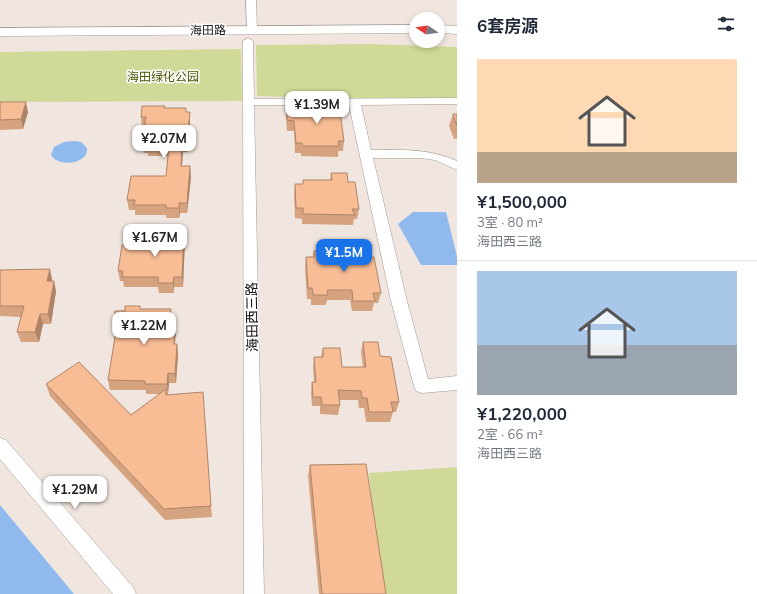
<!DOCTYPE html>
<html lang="zh">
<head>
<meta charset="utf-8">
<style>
  body { margin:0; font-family:Mulish,"Noto Sans SC",sans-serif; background:#f2f2f3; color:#1f2937; height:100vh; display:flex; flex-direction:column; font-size:15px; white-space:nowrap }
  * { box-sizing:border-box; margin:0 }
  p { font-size:13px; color:#747a83 }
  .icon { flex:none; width:22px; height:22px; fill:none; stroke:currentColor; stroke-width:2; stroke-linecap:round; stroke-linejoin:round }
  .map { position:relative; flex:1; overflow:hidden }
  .panel { display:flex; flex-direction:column; background:#fff; width:300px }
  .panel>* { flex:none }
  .needle { width:26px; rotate:283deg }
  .tools { position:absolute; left:409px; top:12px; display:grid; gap:8px }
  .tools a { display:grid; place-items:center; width:36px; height:36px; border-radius:50%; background:#fff; box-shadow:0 2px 6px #0003; font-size:20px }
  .price { position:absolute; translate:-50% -34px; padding:0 9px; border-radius:8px; background:#fff; color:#222; font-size:13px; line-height:26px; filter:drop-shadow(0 1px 2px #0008) }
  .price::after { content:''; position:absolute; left:50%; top:24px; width:12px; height:9px; margin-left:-6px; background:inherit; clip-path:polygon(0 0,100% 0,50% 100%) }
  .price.active { background:#1a73e8; color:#fff }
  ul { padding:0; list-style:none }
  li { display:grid; align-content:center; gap:8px; height:212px; padding:0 20px }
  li+li { border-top:1px solid #e0e1e3 }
  li span { display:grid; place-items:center; height:124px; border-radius:0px; color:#555 }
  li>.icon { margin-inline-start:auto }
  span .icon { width:72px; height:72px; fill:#fffc; stroke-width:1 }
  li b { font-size:17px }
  h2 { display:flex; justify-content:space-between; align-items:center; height:48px; padding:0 20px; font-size:17px }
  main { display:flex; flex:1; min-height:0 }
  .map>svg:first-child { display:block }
  .green { fill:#d0d997 }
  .water { fill:#90baed }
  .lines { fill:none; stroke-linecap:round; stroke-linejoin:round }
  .minor-casing { stroke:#a29892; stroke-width:1 }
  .major-casing { stroke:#a29892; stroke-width:1 }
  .minor { fill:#fff; fill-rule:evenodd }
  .major { fill:#fff; fill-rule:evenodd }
  .wall { fill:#d5a380 }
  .shaded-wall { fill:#ae8468 }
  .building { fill:#f8bd95; stroke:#ae8468 }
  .labels { text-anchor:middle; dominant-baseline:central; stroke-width:3; stroke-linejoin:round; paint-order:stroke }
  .far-street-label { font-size:12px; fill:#14110f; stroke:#fff }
  .far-park-label { font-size:12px; fill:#505507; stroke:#fff }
  .street-label { font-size:14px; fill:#14110f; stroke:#fff }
</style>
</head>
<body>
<main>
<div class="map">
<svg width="457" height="594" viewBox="0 0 457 594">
  <rect width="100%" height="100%" fill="#f1e6df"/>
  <path class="green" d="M370,44L457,47V103L257,96L256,45Z
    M241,49L242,101L0,102V52Z
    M457,467V594H381L369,473Z"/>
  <path class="water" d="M75,141L81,142L87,148C89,164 58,168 51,155L54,147L64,142Z
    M413,212H446L457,256V265H421L398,224Z
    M0,505L74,594H0Z"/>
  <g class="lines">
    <g class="minor-casing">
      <path id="minor" d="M246,0H256L257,30L252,33L247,30Z
        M248,38L253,41L254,99L457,98V104L361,105L371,150C402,150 428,148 457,161V170L435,160L421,158H373L407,301L428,379L457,376V390L422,393L416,391L414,386L391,301L349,105H254L264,594H244L243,41Z
        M0,438L6,440L133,587L136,594H113L0,459Z"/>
    </g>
    <g class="major-casing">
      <path id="major" d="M416,25V33L0,36V28Z
        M438,25L457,26V34L438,33Z"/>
    </g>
    <use href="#minor" class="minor"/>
    <use href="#major" class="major"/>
  </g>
  <path class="wall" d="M0,102L28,112L23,129L0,130Z
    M287,107L335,111L344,141L343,151H338V157L301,156V153H295L294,131H287L286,117Z
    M165,108L186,112H190V122L188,152H183L182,166L191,177L187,213H180L179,218H166V215H135V210H129L127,200L166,176L168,156H148V153H144L142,143L145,127H142L141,117Z
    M453,114H457V139H454L449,126Z
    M331,173L348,182L359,209L357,219H354L353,225L302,224V219L295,218L294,194L295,184H303V180H330Z
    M185,240L183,287H174V293H159L158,287H124L123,281H120L118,271L159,244Z
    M349,246L381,293L378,303H374L372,311H352L350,300H327L326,305H311V299H307L305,268L306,257H313L314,251H348Z
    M0,270L52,279V281L56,291L51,324H43L39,342H21L17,332L21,317L0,316Z
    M140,306V309L171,319L176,329L175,344H177L178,354L176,383H169L168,394H167V395L211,506L212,517L165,520L50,396L46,384L131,415L160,394H146V390H110L108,380L115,335L113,325L125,311Z
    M363,342L380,356L399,402L396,412H393L390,422H366L364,408H359L358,400H339L340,405L338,415L320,414V406H312L311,392L312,382H314L313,367L314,357H321L323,348L342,367H363L361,352Z
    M310,465L386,594H319L308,476Z"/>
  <path class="shaded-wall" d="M26,102L28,112L23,129L21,119Z
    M190,112V122L188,152L187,142Z
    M182,142L183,152L181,177V166Z
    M190,166L191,177L187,213V203Z
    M179,203L180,213L179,218Z
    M184,230L185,240L183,287L182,277Z
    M50,269L52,279L50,291L47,281Z
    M174,277V293L173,283Z
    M54,281L56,291L51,324L48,314Z
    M171,309V319H170Z
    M40,314L43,324L39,342L35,332Z
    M175,319L176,329L174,354V344Z
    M177,344L178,354L176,383L175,374Z
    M168,373L169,383L168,394L167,384Z"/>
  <path class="building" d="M0,102H26L21,119L0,120Z
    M293,105H334L335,111H340L344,141H338L339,146H302V143H296L294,121L287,120V107H294Z
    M142,106H165L164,108H186V112H190L187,142H182L181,166H190L187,203H179V208H166V205H134L135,200H127L131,176H166L169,146H147V143H142L146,117H141Z
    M453,114H457V126Z
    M331,173H347L348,182H355L359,209H352L355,215L303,214V208H296L295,184H303V180H332Z
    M160,230H184L182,277H174L173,283H158V277H122L123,271H118L122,245L159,244Z
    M349,246H362L364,257H374L381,293H373L375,301H353L352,290H327L328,295H313L312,288H308L306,257H314V251H350Z
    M50,269L47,281H54L48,314H40L35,332H17L24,306H0V270Z
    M125,306H140V309H171L170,319H175L174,344H177L175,374L168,373L167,384H145V381L108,380L117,325H113L115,311H125Z
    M363,342H378L380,356L391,357L399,402H391L393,412H369L367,398H362L361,391L338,390L340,405H322L321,397H313L312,382H316L314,357H323V348H340L342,367H366Z
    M79,362L131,415L166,389V395L203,392L211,506L164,509L46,384Z
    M366,464L386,594H322L310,465Z"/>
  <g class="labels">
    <g class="far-street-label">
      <text transform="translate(208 30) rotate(-1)">海田路</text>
    </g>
    <g class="far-park-label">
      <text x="163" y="76">海田绿化公园</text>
    </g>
    <g class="street-label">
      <text transform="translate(252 317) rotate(-91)">海田西三路</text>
    </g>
  </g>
</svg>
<div class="tools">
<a><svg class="needle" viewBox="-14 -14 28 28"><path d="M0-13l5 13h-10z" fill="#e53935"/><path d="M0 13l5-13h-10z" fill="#747a83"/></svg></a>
</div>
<b class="price" style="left:317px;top:125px">¥1.39M</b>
<b class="price" style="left:164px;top:159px">¥2.07M</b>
<b class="price" style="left:155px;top:258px">¥1.67M</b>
<b class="price active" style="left:344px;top:273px">¥1.5M</b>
<b class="price" style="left:144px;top:346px">¥1.22M</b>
<b class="price" style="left:75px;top:510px">¥1.29M</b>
</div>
<section class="panel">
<h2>6套房源<svg class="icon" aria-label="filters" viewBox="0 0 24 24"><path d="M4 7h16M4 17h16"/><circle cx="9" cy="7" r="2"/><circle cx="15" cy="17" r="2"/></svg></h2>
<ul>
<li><span style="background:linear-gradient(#ffd9b3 75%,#b9a48a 0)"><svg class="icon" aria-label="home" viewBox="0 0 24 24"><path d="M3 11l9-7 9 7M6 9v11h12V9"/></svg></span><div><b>¥1,500,000</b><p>3室 · 80 m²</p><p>海田西三路</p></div></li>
<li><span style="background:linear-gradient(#a9c7e8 60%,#9aa5b1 0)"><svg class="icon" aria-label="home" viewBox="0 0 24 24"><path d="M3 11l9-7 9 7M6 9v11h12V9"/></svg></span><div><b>¥1,220,000</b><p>2室 · 66 m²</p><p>海田西三路</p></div></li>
</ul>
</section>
</main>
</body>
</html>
